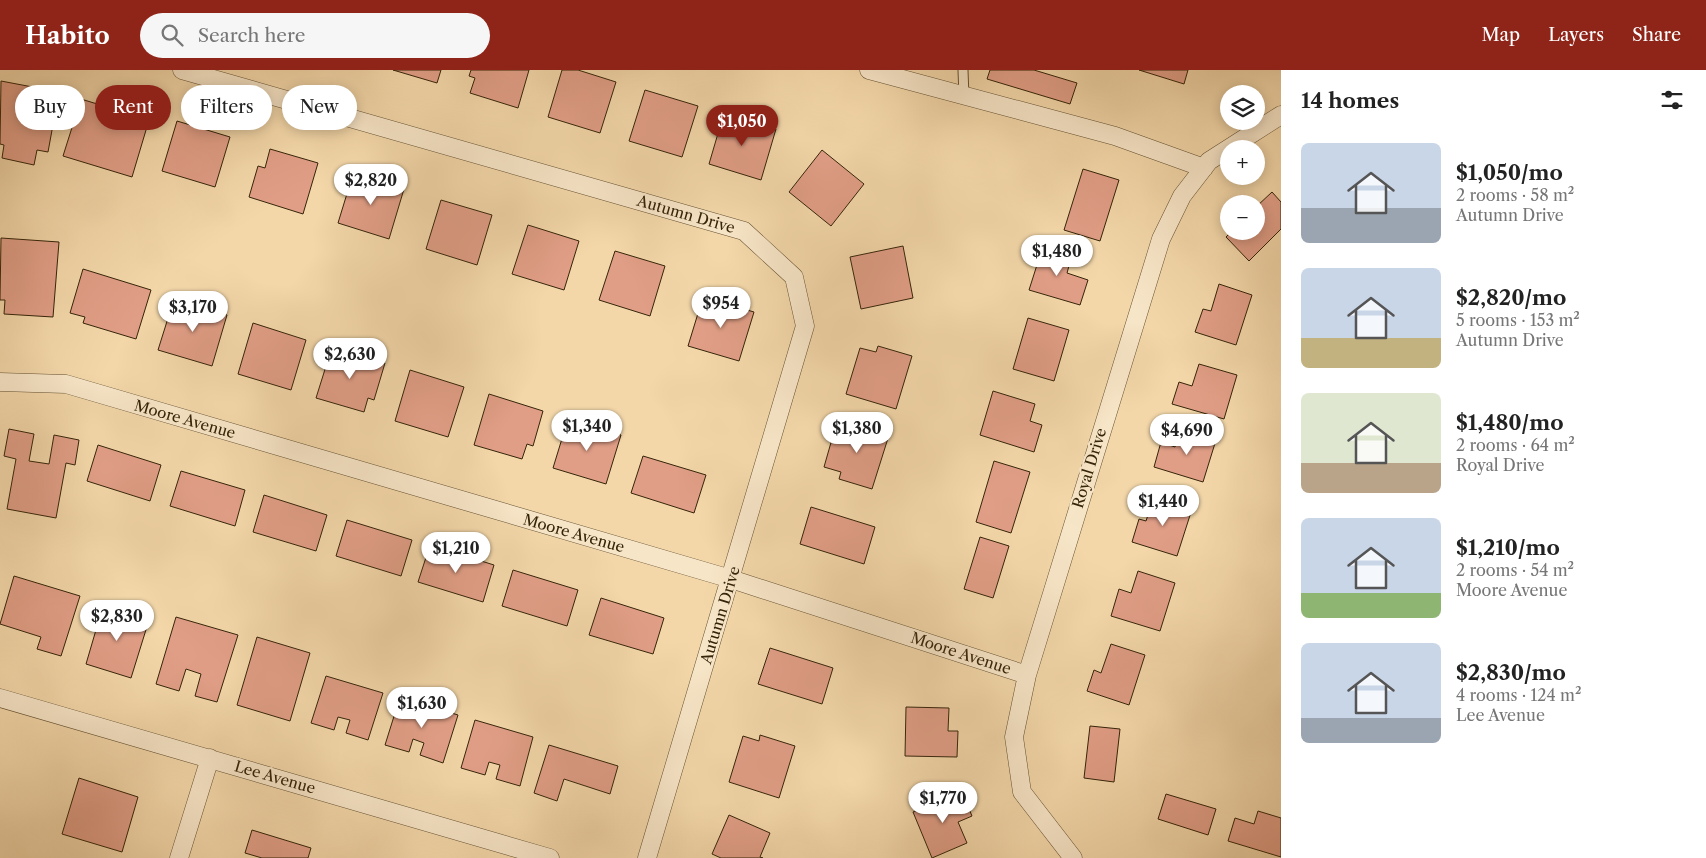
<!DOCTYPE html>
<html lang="en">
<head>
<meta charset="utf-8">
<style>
  body { margin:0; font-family:"Libre Caslon Text",serif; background:#f6f6f6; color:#222; height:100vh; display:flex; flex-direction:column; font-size:19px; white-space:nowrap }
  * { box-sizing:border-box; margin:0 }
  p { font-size:16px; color:#767676 }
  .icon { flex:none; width:28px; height:28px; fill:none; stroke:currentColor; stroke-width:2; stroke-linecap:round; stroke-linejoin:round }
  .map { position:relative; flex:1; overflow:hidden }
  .panel { display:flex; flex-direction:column; background:#fff; width:425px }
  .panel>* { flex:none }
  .top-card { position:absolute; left:15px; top:15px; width:475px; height:45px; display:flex; gap:10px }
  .controls { position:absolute; left:1220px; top:15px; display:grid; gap:10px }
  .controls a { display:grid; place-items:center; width:45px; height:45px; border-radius:50%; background:#fff; box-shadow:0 2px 12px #0003; font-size:25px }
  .price { position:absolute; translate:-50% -42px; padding:0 11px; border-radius:18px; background:#fff; color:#222; font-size:16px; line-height:32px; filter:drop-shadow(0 1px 2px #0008) }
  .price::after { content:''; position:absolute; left:50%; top:30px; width:15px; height:11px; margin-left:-8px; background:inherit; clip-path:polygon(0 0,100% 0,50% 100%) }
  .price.active { background:#8f2418; color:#fff }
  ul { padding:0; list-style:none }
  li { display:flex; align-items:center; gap:15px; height:125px; padding:0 20px }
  li span { display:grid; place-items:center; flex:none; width:140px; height:100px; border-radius:8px; color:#555 }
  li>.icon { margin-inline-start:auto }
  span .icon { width:60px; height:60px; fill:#fffc; stroke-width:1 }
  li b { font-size:21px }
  h2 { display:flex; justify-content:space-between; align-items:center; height:60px; padding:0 20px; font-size:21px }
  .chip { padding:0 18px; border-radius:22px; background:#fff; box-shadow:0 2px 12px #0003; font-size:18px; line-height:45px }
  .chip.active { background:#8f2418; color:#fff }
  header { display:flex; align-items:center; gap:30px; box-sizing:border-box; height:70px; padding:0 25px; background:#8f2418; color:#fff }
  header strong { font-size:24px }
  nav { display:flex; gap:28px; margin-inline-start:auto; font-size:18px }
  .search { width:350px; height:45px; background:#f6f6f6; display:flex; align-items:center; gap:12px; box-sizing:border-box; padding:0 18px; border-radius:28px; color:#767676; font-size:19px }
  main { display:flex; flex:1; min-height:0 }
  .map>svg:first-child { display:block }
  .building { fill:#e09e86; stroke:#352409 }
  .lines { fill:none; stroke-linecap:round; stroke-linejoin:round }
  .lane-casing { stroke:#645131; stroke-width:11 }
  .street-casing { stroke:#645131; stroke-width:19 }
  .lane { stroke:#f7e5c7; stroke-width:9 }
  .street { stroke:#f7e5c7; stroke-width:18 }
  .labels { text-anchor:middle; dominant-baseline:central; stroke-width:4.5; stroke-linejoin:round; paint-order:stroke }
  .street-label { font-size:15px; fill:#352409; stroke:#f7e5c7 }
</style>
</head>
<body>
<header>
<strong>Habito</strong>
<div class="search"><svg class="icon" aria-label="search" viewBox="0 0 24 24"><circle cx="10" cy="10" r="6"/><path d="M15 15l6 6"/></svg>Search here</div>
<nav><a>Map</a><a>Layers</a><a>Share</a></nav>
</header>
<main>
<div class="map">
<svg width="1281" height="788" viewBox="0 0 1281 788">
  <rect width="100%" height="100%" fill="#f3d7a9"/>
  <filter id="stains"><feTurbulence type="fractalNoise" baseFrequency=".004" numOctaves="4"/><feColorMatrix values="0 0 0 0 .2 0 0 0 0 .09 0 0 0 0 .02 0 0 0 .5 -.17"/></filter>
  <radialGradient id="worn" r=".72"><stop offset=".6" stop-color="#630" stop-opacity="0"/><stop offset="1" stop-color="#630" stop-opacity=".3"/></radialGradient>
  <path class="building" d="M393,0H441L437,13Z
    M471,0H529L518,38L470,23L475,8L469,6Z
    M562,0H578L616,12L600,63L548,47Z
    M990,0H1034L1077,13L1070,34L987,9Z
    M1139,0H1188L1184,14Z
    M1,11L59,22L48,82L37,80L34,95L2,88L4,75L0,74Z
    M645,20L698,36L682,87L629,71Z
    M81,29L149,50L132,107L63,86Z
    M724,43L776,59L761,110L709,94Z
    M177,51L230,67L215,117L162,101Z
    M270,79L318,93L303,144L249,127L258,96L265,98Z
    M822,80L864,114L831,156L789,122Z
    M1083,99L1119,110L1100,171L1064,160Z
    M353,104L404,119L389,169L338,153Z
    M1272,122L1281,132V159L1249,191L1226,167L1232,161H1256V137Z
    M441,130L492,145L477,195L426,179Z
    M528,155L579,171L564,220L512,204Z
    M1,168L59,172L53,247L4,244L5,230H0Z
    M903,176L913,228L861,239L850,187Z
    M1043,176L1072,185L1067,203L1088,210L1080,235L1029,220Z
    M615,181L665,196L650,246L599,230Z
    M83,199L151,220L136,269L83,253L85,247L70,243Z
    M1219,214L1252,225L1236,275L1195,262L1203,239L1211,241Z
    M703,227L754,242L739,291L688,276Z
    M174,229L227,245L212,296L158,280Z
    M1028,248L1069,260L1054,311L1013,299Z
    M253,253L306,270L291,320L238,304Z
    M878,276L912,286L896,339L846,324L860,278L876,282Z
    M332,277L385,293L374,330L368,328L364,342L316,328Z
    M1199,294L1237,305L1224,349L1172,334L1179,312L1192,316Z
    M410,300L464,317L448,367L395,351Z
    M993,321L1035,334L1030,351L1042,355L1034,382L980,365Z
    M489,324L543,341L533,376L527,374L522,389L474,375Z
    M568,349L621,365L606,414L553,398Z
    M854,354L889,365L872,419L839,409L841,402L824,397L836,355L852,360Z
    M9,359L34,364L29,391L49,394L54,365L79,370L75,395L66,393L56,448L7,439L16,389L4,386Z
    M1180,359L1216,370L1203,412L1154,397L1161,372L1175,377Z
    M98,375L161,395L150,431L87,411Z
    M643,386L706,405L694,443L631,423Z
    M994,391L1030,402L1011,463L976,452Z
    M181,401L245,420L235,456L170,436Z
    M264,425L327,445L316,481L253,462Z
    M1154,427L1192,439L1177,486L1132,472L1139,449L1146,451Z
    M811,437L875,457L864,494L800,474Z
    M347,450L412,470L401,506L336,486Z
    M980,467L1009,476L993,528L964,519Z
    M430,475L494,495L483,532L418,512Z
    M513,500L578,520L567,556L502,536Z
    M1138,501L1175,513L1160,561L1111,546L1119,519L1131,523Z
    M14,506L80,526L61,586L37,579L41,567L0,554Z
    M601,528L664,548L653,584L589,565Z
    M103,536L149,550L131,608L86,594Z
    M176,547L238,565L217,632L195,626L201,604L186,599L179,621L156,614Z
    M257,567L310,583L290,651L237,635Z
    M1111,574L1145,585L1129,635L1087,621L1094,600L1101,603Z
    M770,578L833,598L822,634L758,614Z
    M326,606L383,623L368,670L346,663L350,650L338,647L334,660L311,653Z
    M400,627L458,645L443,693L420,685L424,673L413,669L409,682L385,675Z
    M906,637L949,638L948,661H958L957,687L905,686Z
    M475,650L533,667L520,716L496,709L500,695L489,692L485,705L461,698Z
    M1090,656L1120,659L1114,712L1084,708Z
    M760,665L795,676L779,728L729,712L743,666L759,671Z
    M549,675L618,696L610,724L564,709L557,731L534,723Z
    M79,708L138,727L122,782L62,764Z
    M962,722L972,746L958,752L967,773L932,788L913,742Z
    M1166,724L1216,739L1208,765L1158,749Z
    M1258,741L1281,748V787L1228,771L1235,748L1254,754Z
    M729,745L770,763L760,787L763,788H721L712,784Z
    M252,760L311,778L308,788H262L245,783Z"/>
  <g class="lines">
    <g class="lane-casing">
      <path id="lane" d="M963,0L964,27"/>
    </g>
    <g class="street-casing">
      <path id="street" d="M182,0L744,161L794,207L805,256L647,788
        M869,0L1115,66L1204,98
        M0,312L66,314L731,509L1027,605
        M0,628L550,788
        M179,788L210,688
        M1073,788L1022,722L1014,667L1027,605L1161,169L1182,126L1209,91L1281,45"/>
    </g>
    <use href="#lane" class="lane"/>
    <use href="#street" class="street"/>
  </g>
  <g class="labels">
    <g class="street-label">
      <text transform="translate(686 144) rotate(16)">Autumn Drive</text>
      <text transform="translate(185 349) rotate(16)">Moore Avenue</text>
      <text transform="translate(1089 398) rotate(-73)">Royal Drive</text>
      <text transform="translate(574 463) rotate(16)">Moore Avenue</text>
      <text transform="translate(720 545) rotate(-73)">Autumn Drive</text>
      <text transform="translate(961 583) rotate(18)">Moore Avenue</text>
      <text transform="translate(275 707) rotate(16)">Lee Avenue</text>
    </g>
  </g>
  <rect width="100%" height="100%" filter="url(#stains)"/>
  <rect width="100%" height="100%" fill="url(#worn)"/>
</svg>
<div class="controls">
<a><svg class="icon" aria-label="layers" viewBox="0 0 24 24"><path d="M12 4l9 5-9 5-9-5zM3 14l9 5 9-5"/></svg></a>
<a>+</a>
<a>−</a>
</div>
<b class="price active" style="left:742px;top:77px">$1,050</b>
<b class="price" style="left:371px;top:136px">$2,820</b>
<b class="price" style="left:1057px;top:207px">$1,480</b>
<b class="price" style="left:721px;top:259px">$954</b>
<b class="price" style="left:193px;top:263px">$3,170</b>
<b class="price" style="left:350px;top:310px">$2,630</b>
<b class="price" style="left:587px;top:382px">$1,340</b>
<b class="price" style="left:857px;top:384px">$1,380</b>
<b class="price" style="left:1187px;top:386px">$4,690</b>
<b class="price" style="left:1163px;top:457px">$1,440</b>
<b class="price" style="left:456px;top:504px">$1,210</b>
<b class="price" style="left:117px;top:572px">$2,830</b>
<b class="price" style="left:422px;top:659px">$1,630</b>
<b class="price" style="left:943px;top:754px">$1,770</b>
<div class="top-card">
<a class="chip">Buy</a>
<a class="chip active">Rent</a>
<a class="chip">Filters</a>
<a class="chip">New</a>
</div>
</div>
<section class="panel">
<h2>14 homes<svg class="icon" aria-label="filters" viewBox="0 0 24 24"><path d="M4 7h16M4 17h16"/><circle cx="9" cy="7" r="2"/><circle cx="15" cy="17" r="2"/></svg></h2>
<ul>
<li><span style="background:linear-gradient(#c9d6e8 65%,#9aa5b1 0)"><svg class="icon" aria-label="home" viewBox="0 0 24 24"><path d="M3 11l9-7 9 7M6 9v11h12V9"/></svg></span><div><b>$1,050/mo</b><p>2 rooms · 58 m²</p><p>Autumn Drive</p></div></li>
<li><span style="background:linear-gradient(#c9d6e8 70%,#c2b280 0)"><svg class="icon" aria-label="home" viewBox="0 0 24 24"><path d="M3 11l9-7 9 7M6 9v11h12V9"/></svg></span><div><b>$2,820/mo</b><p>5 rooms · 153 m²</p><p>Autumn Drive</p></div></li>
<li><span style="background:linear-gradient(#dfe7d0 70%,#b9a48a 0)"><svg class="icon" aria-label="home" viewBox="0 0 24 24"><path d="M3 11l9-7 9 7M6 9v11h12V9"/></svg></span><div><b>$1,480/mo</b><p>2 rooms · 64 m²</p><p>Royal Drive</p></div></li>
<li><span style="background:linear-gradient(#c9d6e8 75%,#8fb573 0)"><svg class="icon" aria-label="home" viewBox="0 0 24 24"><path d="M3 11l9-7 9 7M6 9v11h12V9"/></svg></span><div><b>$1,210/mo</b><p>2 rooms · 54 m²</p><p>Moore Avenue</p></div></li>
<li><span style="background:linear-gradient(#c9d6e8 75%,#9aa5b1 0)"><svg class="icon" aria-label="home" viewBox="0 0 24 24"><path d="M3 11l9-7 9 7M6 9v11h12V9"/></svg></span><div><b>$2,830/mo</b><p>4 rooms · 124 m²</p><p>Lee Avenue</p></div></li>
</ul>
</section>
</main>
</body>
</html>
